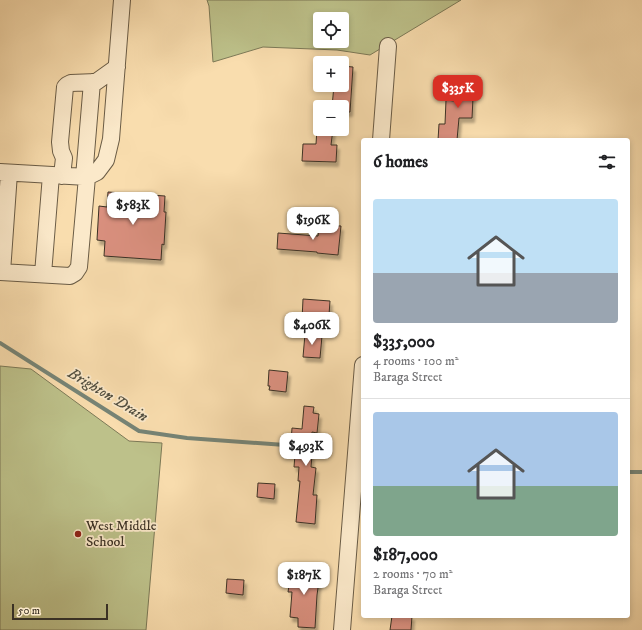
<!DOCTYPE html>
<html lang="en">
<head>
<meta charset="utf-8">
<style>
  body { margin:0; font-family:"IM FELL DW Pica",serif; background:#f2f2f2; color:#202124; height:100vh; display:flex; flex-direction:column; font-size:15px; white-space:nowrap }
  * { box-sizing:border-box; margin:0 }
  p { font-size:13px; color:#757577 }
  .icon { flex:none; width:22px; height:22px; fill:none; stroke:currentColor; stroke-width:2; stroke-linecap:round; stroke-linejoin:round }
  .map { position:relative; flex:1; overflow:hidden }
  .side { position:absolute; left:361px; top:138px; width:269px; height:480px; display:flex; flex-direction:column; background:#fff; border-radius:4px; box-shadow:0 2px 6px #0003 }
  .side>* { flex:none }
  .fabs { position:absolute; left:313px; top:12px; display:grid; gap:8px }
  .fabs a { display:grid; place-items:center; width:36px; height:36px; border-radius:4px; background:#fff; box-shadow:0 2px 6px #0003; font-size:20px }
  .scale { position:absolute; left:12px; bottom:10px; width:96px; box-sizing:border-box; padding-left:4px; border:2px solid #3b3124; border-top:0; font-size:11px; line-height:14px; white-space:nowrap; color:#3b3124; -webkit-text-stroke:3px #fbe9ca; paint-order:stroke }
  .price { position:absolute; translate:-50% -34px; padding:0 9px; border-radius:8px; background:#fff; color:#222; font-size:13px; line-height:26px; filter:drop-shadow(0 1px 2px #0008) }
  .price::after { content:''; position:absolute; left:50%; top:24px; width:12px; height:9px; margin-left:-6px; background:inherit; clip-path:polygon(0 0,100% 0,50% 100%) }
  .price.selected { background:#d93025; color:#fff }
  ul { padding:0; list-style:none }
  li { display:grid; align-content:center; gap:8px; height:212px; padding:0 12px }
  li+li { border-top:1px solid #e0e0e0 }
  li span { display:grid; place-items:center; height:124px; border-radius:4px; color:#555 }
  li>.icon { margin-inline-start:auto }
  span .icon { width:72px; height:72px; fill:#fffc; stroke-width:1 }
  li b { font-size:17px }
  h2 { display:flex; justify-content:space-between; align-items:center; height:48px; padding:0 12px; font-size:17px }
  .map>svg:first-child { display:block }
  .green { fill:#bdc18a; stroke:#7c7957; fill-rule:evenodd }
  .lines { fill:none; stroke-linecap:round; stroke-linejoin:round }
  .stream { stroke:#768476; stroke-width:4 }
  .building { fill:#da907f; stroke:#3b3124; filter:url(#shadow) }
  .minor-casing { stroke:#6a5c46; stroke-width:18 }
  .minor { stroke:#fbe9ca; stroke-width:16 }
  .poi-dot { fill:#8f2418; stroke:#fbe9ca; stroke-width:1.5 }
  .labels { text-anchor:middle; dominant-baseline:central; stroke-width:3.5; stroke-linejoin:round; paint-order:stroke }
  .poi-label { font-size:14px; fill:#3b3124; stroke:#fbe9ca; text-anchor:start }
  .water-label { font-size:15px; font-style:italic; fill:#4f4d3f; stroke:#fbe9ca }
</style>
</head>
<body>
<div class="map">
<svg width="642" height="630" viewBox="0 0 642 630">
  <defs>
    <filter id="shadow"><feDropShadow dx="2.5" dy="4.5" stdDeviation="1" flood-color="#0004"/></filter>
  </defs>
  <rect width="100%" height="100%" fill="#f9ddae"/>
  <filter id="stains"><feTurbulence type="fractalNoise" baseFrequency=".005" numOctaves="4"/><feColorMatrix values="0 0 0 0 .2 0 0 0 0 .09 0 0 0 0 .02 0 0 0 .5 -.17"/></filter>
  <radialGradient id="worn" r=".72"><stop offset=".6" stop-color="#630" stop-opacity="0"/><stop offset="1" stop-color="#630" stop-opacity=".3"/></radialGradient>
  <path class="green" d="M207,0H461L370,55L337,50L263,47L213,62L209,6ZM320,19H342V41H320Z
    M0,366L31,369L129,441L162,443L146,630H0Z"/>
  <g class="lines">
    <path class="stream" d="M0,343L139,431L187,438L285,445
      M628,472H642"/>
  </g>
  <path class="building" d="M342,66L353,67L350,112H342V107H332L334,85H342Z
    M455,77L474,78L472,118H459L457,140H438L439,124H445L446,100L454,101Z
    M317,129H333L331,145H337L336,162L302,161L303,144H316Z
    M108,192L165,196L164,212H166L164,245L162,244L161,260L104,256L105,241L97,240L99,206L107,207Z
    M319,225L341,226L338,255L317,253V252L277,249L278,233L318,236Z
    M303,299L330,301L329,315L316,314V321L302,320Z
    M305,334L322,336L320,358L303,357Z
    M269,370L288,372L286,392L269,390L270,386H268Z
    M304,406L314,407L313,413L319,414L317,433L312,432L310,455H312L311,467L316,468L313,495H317L315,524L296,522L300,481H298L299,467H294L296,442H291L292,428L302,429Z
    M258,483L275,484L274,499L257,497Z
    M297,564L316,566L315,580L319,581L317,595L315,628L298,627V618L290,617L292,592H288L290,579L296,580Z
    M227,579L244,580L243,595L226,593Z
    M392,616H412L411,630H390Z"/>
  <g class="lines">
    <g class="minor-casing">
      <path id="minor" d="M381,140L388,46
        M0,172L87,177L97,172L106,160L111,139L122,0
        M62,176L64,158L61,151L60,142L65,87L67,85L71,83L96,82L117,67
        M84,177L92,82
        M0,272L70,276L75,273L79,267L87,177
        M2,272L9,173
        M43,274L51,175
        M342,630L363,365"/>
    </g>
    <use href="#minor" class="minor"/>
  </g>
  <circle class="poi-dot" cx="78" cy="534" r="4"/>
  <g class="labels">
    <g class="poi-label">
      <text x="86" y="526">West Middle<tspan x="86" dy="16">School</tspan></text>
    </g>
    <g class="water-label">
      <text transform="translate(108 395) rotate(31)">Brighton Drain</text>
    </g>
  </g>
  <rect width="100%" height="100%" filter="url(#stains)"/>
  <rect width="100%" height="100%" fill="url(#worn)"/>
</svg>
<div class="fabs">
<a><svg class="icon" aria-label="locate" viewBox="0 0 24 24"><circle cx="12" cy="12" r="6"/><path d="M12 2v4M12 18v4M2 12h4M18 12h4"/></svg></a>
<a>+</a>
<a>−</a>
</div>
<div class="scale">50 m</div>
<b class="price selected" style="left:458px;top:109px">$335K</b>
<b class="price" style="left:133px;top:226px">$583K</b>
<b class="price" style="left:313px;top:241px">$196K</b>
<b class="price" style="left:312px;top:346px">$406K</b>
<b class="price" style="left:306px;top:467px">$493K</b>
<b class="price" style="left:304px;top:596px">$187K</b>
<section class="side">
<h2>6 homes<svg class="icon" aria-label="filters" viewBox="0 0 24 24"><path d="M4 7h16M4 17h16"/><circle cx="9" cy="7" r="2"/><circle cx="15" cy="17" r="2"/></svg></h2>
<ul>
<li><span style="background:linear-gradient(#bfe0f5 60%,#9aa5b1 0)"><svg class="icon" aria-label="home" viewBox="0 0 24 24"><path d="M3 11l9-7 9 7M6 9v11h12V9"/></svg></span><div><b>$335,000</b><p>4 rooms · 100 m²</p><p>Baraga Street</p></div></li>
<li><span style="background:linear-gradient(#a9c7e8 60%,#7fa58c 0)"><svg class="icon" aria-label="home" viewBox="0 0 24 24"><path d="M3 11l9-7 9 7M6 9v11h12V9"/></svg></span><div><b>$187,000</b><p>2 rooms · 70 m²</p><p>Baraga Street</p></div></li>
</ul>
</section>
</div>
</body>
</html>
